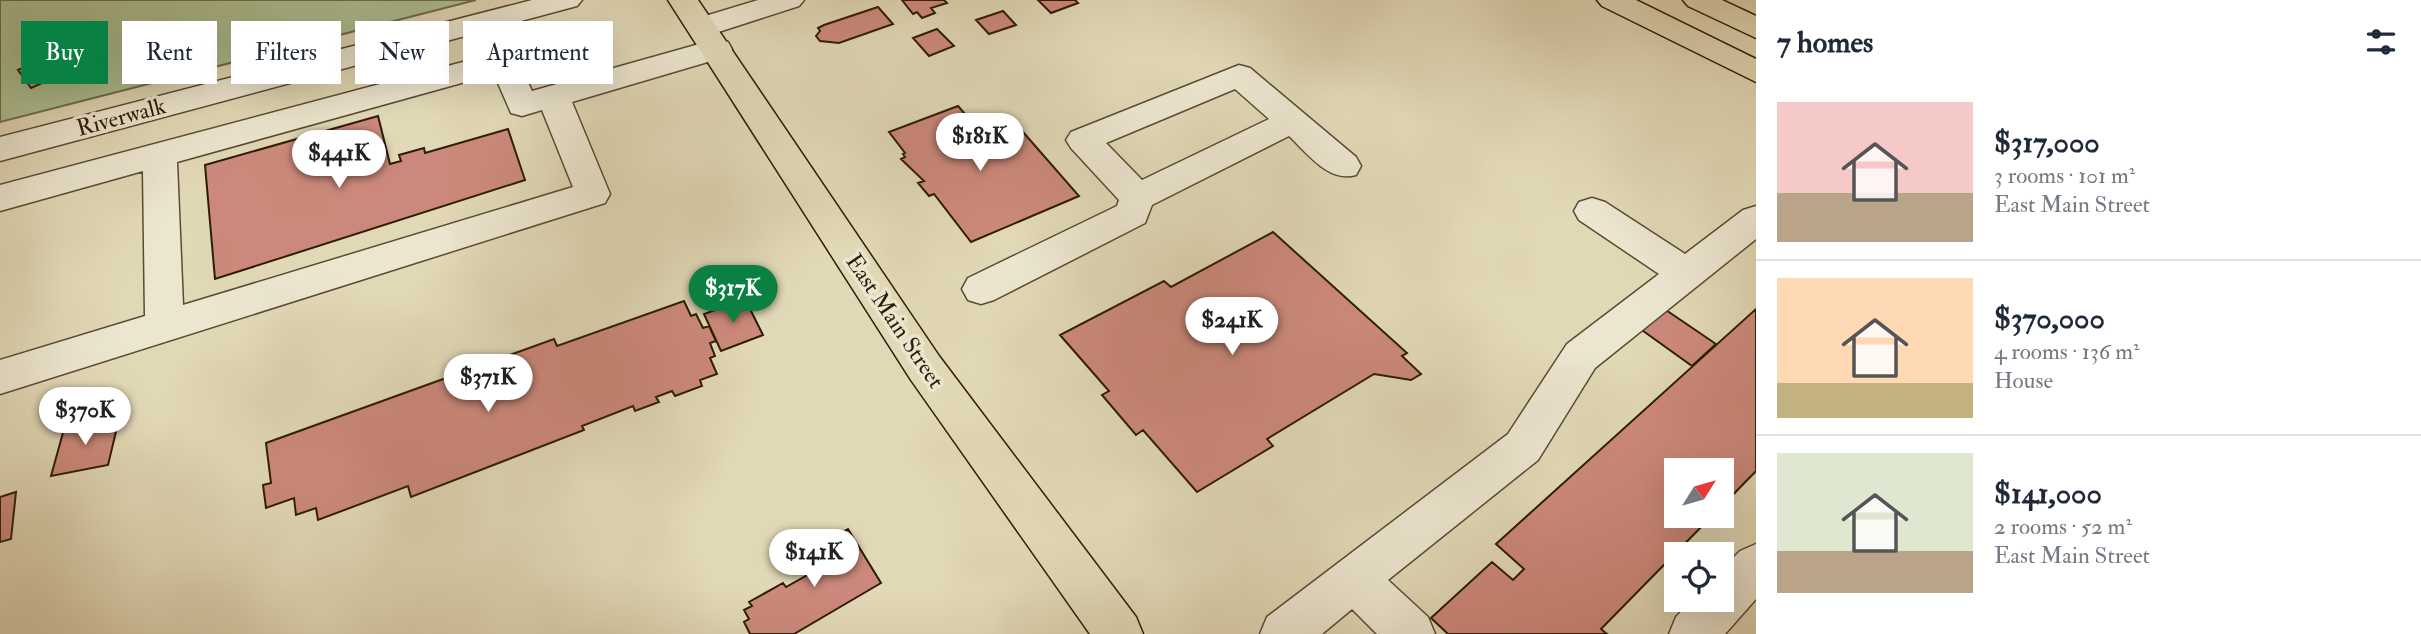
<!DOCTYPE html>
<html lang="en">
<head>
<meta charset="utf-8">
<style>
  body { margin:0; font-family:"IM FELL Double Pica",serif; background:#f6f6f7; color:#1f2937; height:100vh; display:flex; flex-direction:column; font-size:26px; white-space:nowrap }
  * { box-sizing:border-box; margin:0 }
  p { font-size:23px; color:#747a83 }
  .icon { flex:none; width:38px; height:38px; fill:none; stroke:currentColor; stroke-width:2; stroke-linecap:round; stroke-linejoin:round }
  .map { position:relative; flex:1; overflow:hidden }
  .panel { display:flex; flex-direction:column; background:#fff; width:665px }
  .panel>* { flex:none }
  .banner { position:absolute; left:21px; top:21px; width:665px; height:63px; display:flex; gap:14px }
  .needle { width:46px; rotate:53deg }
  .controls { position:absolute; left:1664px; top:458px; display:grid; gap:14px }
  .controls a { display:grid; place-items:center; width:70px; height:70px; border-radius:0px; background:#fff; box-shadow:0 7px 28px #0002; font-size:35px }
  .price { position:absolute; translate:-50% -60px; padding:0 16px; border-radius:24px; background:#fff; color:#222; font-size:23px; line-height:46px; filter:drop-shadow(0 2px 4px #0008) }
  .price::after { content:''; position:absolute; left:50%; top:42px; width:21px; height:16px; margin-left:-10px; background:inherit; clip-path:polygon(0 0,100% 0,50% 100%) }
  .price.selected { background:#0b8043; color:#fff }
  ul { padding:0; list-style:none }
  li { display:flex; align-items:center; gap:21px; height:175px; padding:0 21px }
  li+li { border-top:2px solid #e0e1e3 }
  li span { display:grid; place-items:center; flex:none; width:196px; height:140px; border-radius:0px; color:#555 }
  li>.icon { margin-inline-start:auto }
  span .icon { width:84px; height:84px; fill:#fffc; stroke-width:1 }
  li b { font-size:30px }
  h2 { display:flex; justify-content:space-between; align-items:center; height:84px; padding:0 21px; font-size:30px }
  .pill { padding:0 24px; border-radius:0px; background:#fff; box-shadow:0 7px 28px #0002; font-size:24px; line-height:63px }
  .pill.selected { background:#0b8043; color:#fff }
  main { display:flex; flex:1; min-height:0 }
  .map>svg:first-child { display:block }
  .green { fill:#adc093; stroke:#6d6e4d; stroke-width:2 }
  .building { fill:#cc897b; stroke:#2d1c07; stroke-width:2 }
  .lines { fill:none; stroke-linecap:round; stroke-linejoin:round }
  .minor-casing { stroke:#5a4b33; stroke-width:3 }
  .major-casing { stroke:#2d1c07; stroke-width:3 }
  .highway-casing { stroke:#2d1c07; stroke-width:3 }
  .minor { fill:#ece6d0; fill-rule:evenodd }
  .major { fill:#e1d8b6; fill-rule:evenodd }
  .highway { fill:#e1d8b6; fill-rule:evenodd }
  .labels { text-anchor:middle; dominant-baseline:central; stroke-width:7; stroke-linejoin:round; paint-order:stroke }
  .street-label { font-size:23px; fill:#2d1c07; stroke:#ece6d0 }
</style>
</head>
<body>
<main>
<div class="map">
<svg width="1756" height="634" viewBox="0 0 1756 634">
  <rect width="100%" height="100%" fill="#e1d8b6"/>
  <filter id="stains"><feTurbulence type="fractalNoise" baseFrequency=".00286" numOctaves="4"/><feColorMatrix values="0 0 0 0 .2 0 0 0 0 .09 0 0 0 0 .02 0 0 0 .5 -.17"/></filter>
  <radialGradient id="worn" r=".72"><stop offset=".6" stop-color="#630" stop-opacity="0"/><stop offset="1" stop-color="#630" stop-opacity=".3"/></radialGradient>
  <path class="green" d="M0,0H476L0,122Z"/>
  <path class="building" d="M902,0H944L947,3L931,8L935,13L922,18L917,12L913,14Z
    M1038,0H1075L1078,3L1051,13Z
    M878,7L893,24L839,43L820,41L816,36L820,31L818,28L824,25Z
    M1003,11L1016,25L989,34L976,20Z
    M937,29L954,46L929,56L913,38Z
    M91,38L105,55L31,88L18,70Z
    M958,106L991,144L1023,132L1079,196L971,242L934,194L929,196L918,183L924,181L901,159L905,157L903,154L905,153L889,132Z
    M378,116L390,164L401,161L399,155L424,148L425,153L508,129L525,180L215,279L205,165Z
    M1273,232L1407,353L1402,356L1421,374L1411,380L1374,374L1267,439L1273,446L1197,492L1143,430L1136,435L1102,395L1109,391L1060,335L1164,281L1171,287Z
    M745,299L763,335L721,351L704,314Z
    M684,301L691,316L696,314L703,328L709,326L716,341L710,343L715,356L710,358L717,374L700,380L702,386L675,396L672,391L656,397L659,402L635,411L633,406L582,426L584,430L411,497L408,486L318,520L316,508L296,515L294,498L266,508L263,485L271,483L266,443L554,339L557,346Z
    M1663,308L1716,344L1692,366L1639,328Z
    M1756,309V471L1722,506V471H1676V516H1712L1601,629L1607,634H1448L1431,618L1492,562L1513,580L1524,569L1496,544Z
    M119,419L108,465L51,476L64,429Z
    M16,492L11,539L0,542V497Z
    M848,529L881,583L794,634H750L744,622L749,619L744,610L752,606L749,602L783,583L786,587L811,573L800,556Z"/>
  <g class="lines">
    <g class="minor-casing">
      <path id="minor" d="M532,0H582L577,6L0,161V137Z
        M758,0H804L799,6L703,37L692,34L688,27L692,20Z
        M717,39L728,42L732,49L728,56L572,102L610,194L605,203L0,394V360L145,316L143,171L0,211V185L504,51L515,54L532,91ZM494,74L511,113L522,116L542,110L573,187L183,305L177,162Z
        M1239,65L1250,68L1356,157L1361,166L1356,175C1329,183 1308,154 1289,136L1152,205L1145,223L994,300L981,304L968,300L962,289L968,278L1117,206L1119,200L1071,148L1066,140L1071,132ZM1235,89L1269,119L1142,180L1106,143Z
        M1592,198L1605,202L1685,254L1743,210L1756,206V239L1595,368L1538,460L1388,580L1428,617L1435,634H1377L1352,609L1322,634H1260L1267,617L1508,434L1567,344L1659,274L1579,220L1574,211L1579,202Z
        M1756,544V599L1725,634H1669L1676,617L1692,600H1722V569L1740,551Z"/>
    </g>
    <g class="major-casing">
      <path id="major" d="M668,0H698L939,356L1136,617L1143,634H1090L911,380Z"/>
    </g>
    <g class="highway-casing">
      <path id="highway" d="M1597,0H1636L1756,59V82L1602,6Z
        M1683,0H1722L1756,16V38L1688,6Z"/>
    </g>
    <use href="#minor" class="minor"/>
    <use href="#major" class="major"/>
    <use href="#highway" class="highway"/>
  </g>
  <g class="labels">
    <g class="street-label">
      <text transform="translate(121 117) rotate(-15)">Riverwalk</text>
      <text transform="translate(895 321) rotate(56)">East Main Street</text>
    </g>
  </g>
  <rect width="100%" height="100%" filter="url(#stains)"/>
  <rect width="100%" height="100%" fill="url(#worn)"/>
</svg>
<div class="controls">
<a><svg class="needle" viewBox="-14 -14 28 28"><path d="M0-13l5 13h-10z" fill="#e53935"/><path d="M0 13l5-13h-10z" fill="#747a83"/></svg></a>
<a><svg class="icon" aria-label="locate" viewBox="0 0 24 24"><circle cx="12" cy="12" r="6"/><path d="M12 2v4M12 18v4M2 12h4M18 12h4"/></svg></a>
</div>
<b class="price" style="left:980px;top:173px">$181K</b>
<b class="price" style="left:339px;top:190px">$441K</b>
<b class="price selected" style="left:733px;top:325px">$317K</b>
<b class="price" style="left:1232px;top:357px">$241K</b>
<b class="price" style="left:488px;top:414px">$371K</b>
<b class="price" style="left:85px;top:447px">$370K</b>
<b class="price" style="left:814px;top:589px">$141K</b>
<div class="banner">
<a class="pill selected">Buy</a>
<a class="pill">Rent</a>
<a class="pill">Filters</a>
<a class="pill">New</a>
<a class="pill">Apartment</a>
</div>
</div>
<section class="panel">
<h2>7 homes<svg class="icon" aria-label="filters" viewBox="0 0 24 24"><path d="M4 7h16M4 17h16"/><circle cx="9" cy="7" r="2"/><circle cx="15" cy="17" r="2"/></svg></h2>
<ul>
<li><span style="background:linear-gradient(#f6c9c9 65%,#b9a48a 0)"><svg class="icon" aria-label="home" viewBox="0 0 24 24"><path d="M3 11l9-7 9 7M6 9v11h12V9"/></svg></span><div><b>$317,000</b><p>3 rooms · 101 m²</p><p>East Main Street</p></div></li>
<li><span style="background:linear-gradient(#ffd9b3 75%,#c2b280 0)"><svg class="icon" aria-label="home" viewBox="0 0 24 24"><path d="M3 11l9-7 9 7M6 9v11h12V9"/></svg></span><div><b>$370,000</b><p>4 rooms · 136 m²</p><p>House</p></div></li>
<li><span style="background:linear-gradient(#dfe7d0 70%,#b9a48a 0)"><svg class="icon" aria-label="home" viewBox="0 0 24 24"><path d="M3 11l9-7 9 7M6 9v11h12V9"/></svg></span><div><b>$141,000</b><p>2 rooms · 52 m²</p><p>East Main Street</p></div></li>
</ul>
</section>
</main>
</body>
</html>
